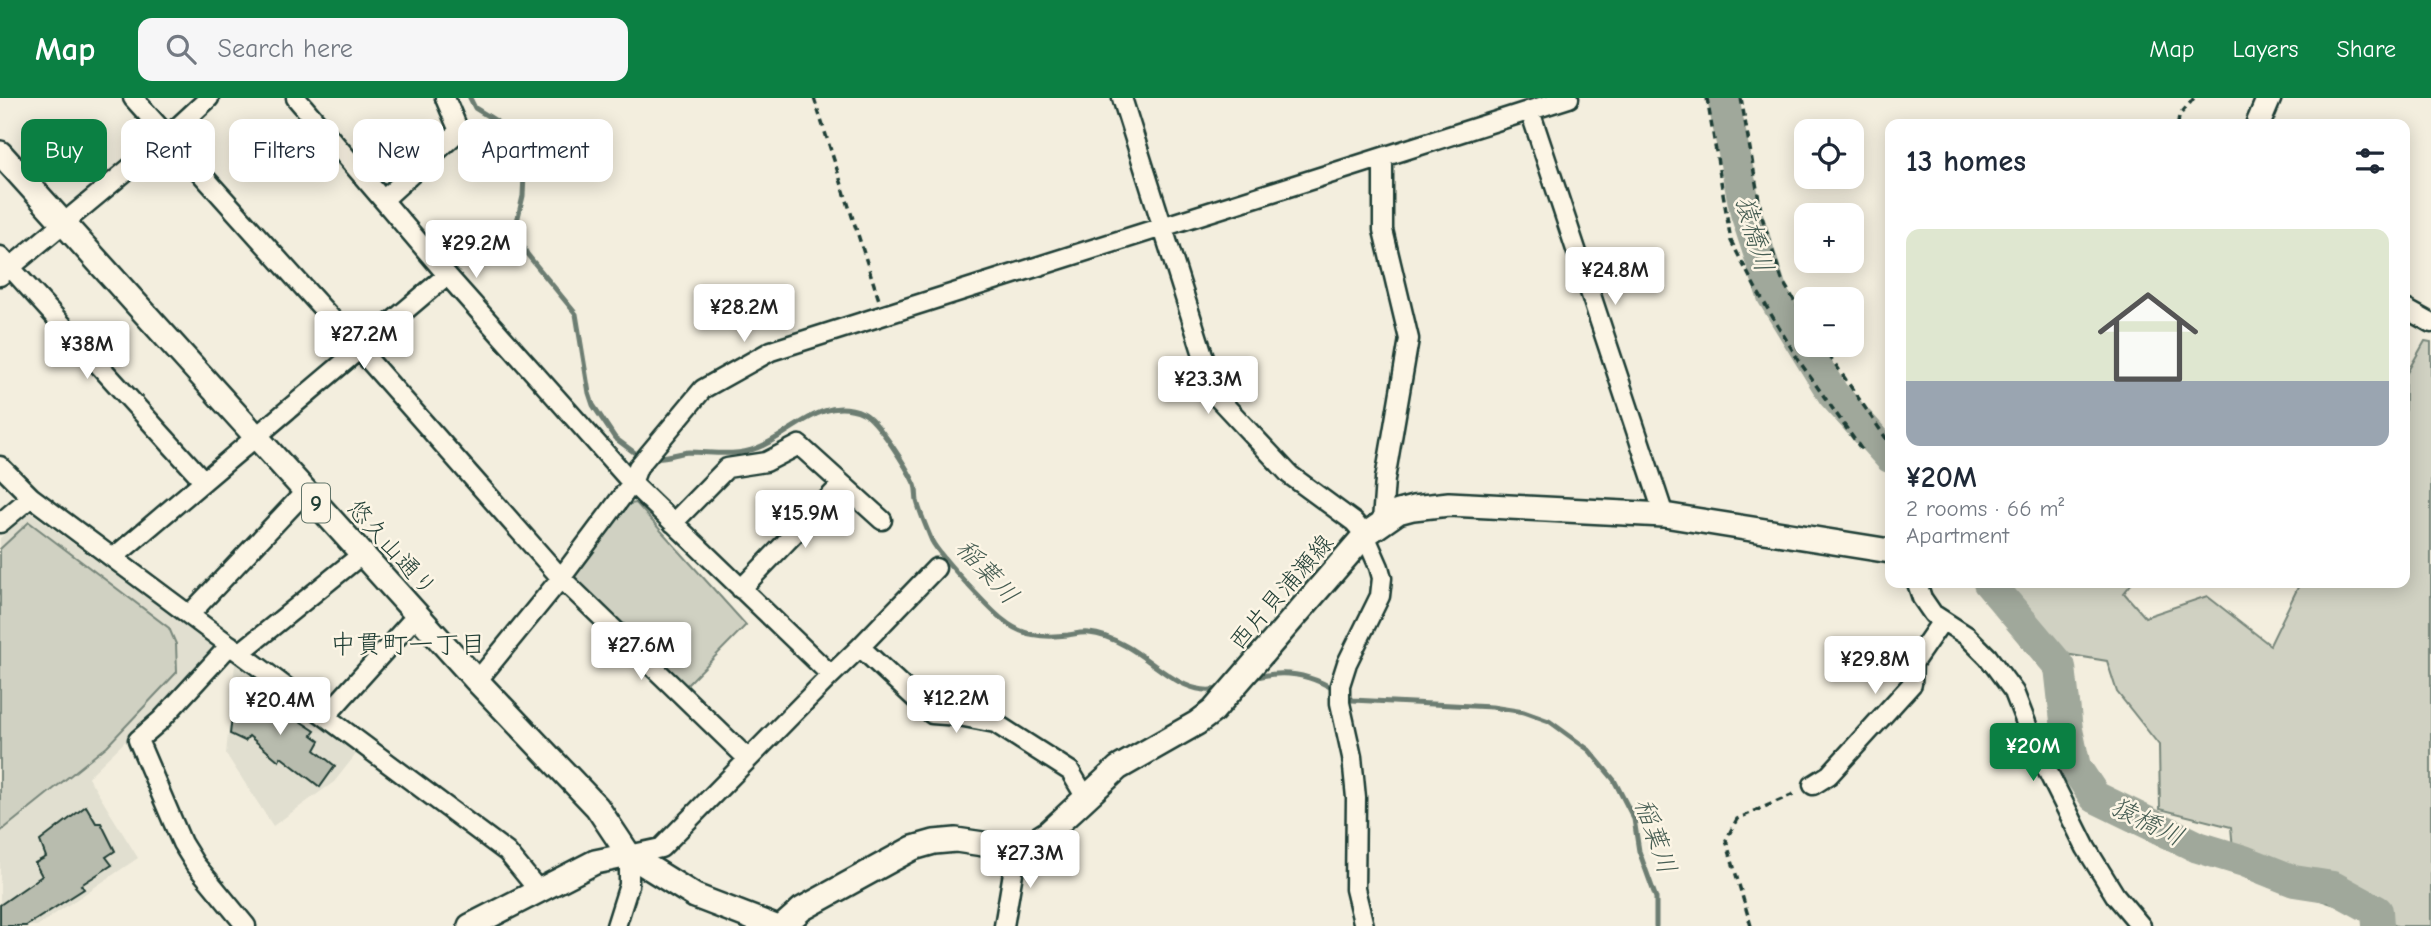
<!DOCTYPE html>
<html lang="en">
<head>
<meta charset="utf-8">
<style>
  body { margin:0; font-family:"Comic Neue","Klee One",sans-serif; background:#f6f6f7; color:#1f2937; height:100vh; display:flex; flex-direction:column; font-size:26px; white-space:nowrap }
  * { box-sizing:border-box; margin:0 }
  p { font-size:23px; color:#747a83 }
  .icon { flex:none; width:38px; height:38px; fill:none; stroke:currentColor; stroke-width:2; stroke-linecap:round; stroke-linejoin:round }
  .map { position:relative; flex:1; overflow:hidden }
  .panel { position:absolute; left:1885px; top:21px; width:525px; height:469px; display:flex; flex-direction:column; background:#fff; border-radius:14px; box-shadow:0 4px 18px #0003 }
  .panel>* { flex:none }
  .hud { position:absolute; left:21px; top:21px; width:665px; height:63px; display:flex; gap:14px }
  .tools { position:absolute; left:1794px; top:21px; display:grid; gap:14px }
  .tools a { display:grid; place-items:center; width:70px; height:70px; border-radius:14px; background:#fff; box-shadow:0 4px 18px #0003; font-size:35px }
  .price { position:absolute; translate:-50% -60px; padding:0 16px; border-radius:7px; background:#fff; color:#222; font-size:23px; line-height:46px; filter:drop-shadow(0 2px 4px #0008) }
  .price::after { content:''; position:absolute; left:50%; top:42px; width:21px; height:16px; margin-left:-10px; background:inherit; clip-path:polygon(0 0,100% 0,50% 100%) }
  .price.on { background:#0b8043; color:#fff }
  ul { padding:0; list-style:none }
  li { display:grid; align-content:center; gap:14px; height:371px; padding:0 21px }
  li+li { border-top:2px solid #e0e1e3 }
  li span { display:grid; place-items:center; height:217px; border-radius:14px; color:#555 }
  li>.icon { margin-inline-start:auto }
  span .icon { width:126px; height:126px; fill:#fffc; stroke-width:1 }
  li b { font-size:30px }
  h2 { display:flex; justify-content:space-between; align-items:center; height:84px; padding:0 21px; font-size:30px }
  .chip { padding:0 24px; border-radius:14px; background:#fff; box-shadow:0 4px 18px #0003; font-size:24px; line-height:63px }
  .chip.on { background:#0b8043; color:#fff }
  header { display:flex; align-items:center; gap:42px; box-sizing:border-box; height:98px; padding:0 35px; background:#0b8043; color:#fff }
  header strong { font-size:33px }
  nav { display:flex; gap:38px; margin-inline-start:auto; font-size:24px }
  .search { width:490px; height:63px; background:#f6f6f7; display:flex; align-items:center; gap:18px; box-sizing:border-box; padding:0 24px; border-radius:14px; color:#747a83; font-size:26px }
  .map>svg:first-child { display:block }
  .built { fill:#e1dfd0 }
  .green { fill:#d0d1c2; stroke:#78877b; stroke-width:2 }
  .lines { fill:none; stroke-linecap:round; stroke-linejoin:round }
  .stream { stroke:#6c7d72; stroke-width:5 }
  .river { stroke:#a0a89b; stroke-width:32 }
  .building { fill:#b8bcae; stroke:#1f3d34; stroke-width:2 }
  .minor-casing { stroke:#1f3d34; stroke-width:23 }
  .major-casing { stroke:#1f3d34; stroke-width:28 }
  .path { stroke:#1f3d34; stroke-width:3.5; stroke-dasharray:7 5; stroke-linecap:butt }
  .minor { stroke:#fcf5e5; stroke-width:18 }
  .major { stroke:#fcf5e5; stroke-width:23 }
  .labels { text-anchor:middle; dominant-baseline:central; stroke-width:5; stroke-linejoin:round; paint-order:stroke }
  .shield { fill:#fcf5e5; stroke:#617469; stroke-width:2 }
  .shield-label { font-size:23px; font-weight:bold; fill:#1f3d34 }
  .street-label { font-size:24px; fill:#1f3d34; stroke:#fcf5e5 }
  .water-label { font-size:26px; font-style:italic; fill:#465d53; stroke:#fcf5e5 }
  .neighbourhood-label { font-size:26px; fill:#1f3d34; stroke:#fcf5e5 }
</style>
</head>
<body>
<header>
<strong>Map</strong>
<div class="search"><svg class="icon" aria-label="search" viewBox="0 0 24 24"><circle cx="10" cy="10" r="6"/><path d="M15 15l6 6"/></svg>Search here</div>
<nav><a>Map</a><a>Layers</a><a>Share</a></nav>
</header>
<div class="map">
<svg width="2431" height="828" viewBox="0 0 2431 828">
  <rect width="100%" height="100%" fill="#f3eede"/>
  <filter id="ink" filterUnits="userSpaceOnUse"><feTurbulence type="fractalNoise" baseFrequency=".0143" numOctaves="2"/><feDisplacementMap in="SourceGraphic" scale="14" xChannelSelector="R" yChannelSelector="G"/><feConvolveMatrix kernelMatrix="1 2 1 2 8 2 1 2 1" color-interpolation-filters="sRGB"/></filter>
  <g filter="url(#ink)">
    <path class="built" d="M30,414L213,548L162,608L88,679L138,760L37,828H0V440Z
      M235,566L357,655L334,684L273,728L226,656Z"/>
    <path class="green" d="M2425,243L2431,244V828H2397L2235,773L2231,729L2160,711L2159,647L2117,594L2107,563L2059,555L2002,485H2132L2124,495L2145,519L2207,498L2270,547L2300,485H2404L2405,278Z
      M636,405L746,527L685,589L571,479L624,407Z
      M29,424L169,530L176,546L177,574L107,648L0,734V451Z"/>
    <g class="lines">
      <path class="stream" d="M470,0L475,10L496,23L525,55L523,98L515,132L527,156L576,216L589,295L593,307L615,340L635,355L643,356
        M653,359C665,361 676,355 689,354C712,354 734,359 757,350C792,337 821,296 863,315C877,321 908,371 915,387C917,392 916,397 917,403C920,415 927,431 932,443C939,457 989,511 1003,522C1022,538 1043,540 1068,537C1075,536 1082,534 1089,535C1101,536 1113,541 1124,547C1154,562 1185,602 1222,590
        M1251,581C1281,571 1308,575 1335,592
        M1343,597L1352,602L1492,609L1524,614L1549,623L1589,652L1614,682L1634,721L1639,753L1656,800V828"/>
      <path class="river" d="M1723,0L1746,115L1773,198L1833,296L1890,359
        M1989,485L2060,569L2067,632L2075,669L2095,699L2198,749L2244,763L2294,783L2333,789L2377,813L2378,828"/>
    </g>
    <path class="building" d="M248,591L289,623L292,618L315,633L312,637L320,643L315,652L335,668L320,689L281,659L279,663L249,638L245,643L230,636L233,610Z
      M86,708L96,725H101L115,753L106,759L112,767L81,787L84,791L26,828H0V807L42,778L35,765L46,759L40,743Z"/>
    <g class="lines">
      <g class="minor-casing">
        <path id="minor" d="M133,0L359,251L561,480L748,661
          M296,0L447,177L632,385L831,577L661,750L629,757V787L616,828
          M1122,0L1216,298L1290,377L1354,424L1365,437L1379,469L1382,480L1380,498L1347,565L1340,587V605L1352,659L1356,700L1355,791L1364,828
          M1530,13L1664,417
          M383,102L459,33L445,0
          M0,158L203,382
          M0,178L167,39L209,0
          M2404,210L2431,225
          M0,368L31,399L507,754L539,793
          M1382,424L1385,381L1409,241L1383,132V59
          M0,425L31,399
          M673,425L727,370L766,364L799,347L882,422
          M113,460L447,177
          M1917,485L1922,500L1933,516L1967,538L1988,559L2014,594L2035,648L2086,750L2115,797L2141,828
          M741,491L842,386
          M189,517L306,393
          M230,547L161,622L138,642L182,745L195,766L246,828
          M860,549L936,470
          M241,554L361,457
          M831,577L860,549L932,616L959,618L995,625L1070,673L1086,700
          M477,583L561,480L632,385L638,369L703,291L771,253L1569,0
          M326,618L417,517
          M1813,687L1829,677L1912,586L1913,565L1942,523
          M1004,828L1017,751"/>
      </g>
      <g class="major-casing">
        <path id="major" d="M2258,26L2269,0
          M0,55L477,583L597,709L629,757
          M470,828L595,764L629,757L695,798L773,828
          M783,828L802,811L913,750L934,744L956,742L1017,751L1035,743L1049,734L1118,670L1197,625L1213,613L1365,437L1398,414L1413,410L1449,406L1664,417L1890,453"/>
      </g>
      <path class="path" d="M814,0L879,202
        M1707,0L1731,143L1756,191L1799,263L1864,355
        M1741,0L1762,119L1782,182L1806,222
        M2178,26L2179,18L2194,0
        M1822,247L1890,346
        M1751,828L1726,742L1737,721L1798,694"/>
      <use href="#minor" class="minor"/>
      <use href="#major" class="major"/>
    </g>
  </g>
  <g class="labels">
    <rect class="shield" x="302" y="385.5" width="28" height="39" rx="5"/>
    <g class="shield-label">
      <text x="316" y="405">9</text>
    </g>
    <g class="street-label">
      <text transform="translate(392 450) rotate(48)">悠久山通り</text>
      <text transform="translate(1281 494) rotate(-49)">西片貝浦瀬線</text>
    </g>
    <g class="water-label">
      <text transform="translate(1754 136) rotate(74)">猿橋川</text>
      <text transform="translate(987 474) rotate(47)">稲葉川</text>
      <text transform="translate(2147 724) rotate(26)">猿橋川</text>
      <text transform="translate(1655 738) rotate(71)">稲葉川</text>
    </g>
    <g class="neighbourhood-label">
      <text x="408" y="547">中貫町一丁目</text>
    </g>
  </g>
</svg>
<div class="tools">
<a><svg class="icon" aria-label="locate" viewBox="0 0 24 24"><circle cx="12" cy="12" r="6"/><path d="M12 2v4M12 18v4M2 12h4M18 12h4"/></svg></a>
<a>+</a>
<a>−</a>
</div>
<b class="price" style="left:476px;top:182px">¥29.2M</b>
<b class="price" style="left:1615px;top:209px">¥24.8M</b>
<b class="price" style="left:744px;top:246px">¥28.2M</b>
<b class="price" style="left:364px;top:273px">¥27.2M</b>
<b class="price" style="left:87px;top:283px">¥38M</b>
<b class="price" style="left:1208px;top:318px">¥23.3M</b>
<b class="price" style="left:805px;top:452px">¥15.9M</b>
<b class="price" style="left:641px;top:584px">¥27.6M</b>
<b class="price" style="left:1875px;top:598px">¥29.8M</b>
<b class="price" style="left:956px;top:637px">¥12.2M</b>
<b class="price" style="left:280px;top:639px">¥20.4M</b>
<b class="price on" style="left:2033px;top:685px">¥20M</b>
<b class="price" style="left:1030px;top:792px">¥27.3M</b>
<div class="hud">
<a class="chip on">Buy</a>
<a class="chip">Rent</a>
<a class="chip">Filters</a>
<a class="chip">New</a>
<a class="chip">Apartment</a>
</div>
<section class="panel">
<h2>13 homes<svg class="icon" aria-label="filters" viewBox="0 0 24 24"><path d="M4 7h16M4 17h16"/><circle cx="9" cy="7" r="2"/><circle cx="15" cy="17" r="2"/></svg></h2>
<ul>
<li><span style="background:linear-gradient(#dfe7d0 70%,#9aa5b1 0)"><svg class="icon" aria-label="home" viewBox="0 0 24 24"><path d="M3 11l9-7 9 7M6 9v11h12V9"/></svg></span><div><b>¥20M</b><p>2 rooms · 66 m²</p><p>Apartment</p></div></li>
</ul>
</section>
</div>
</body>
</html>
